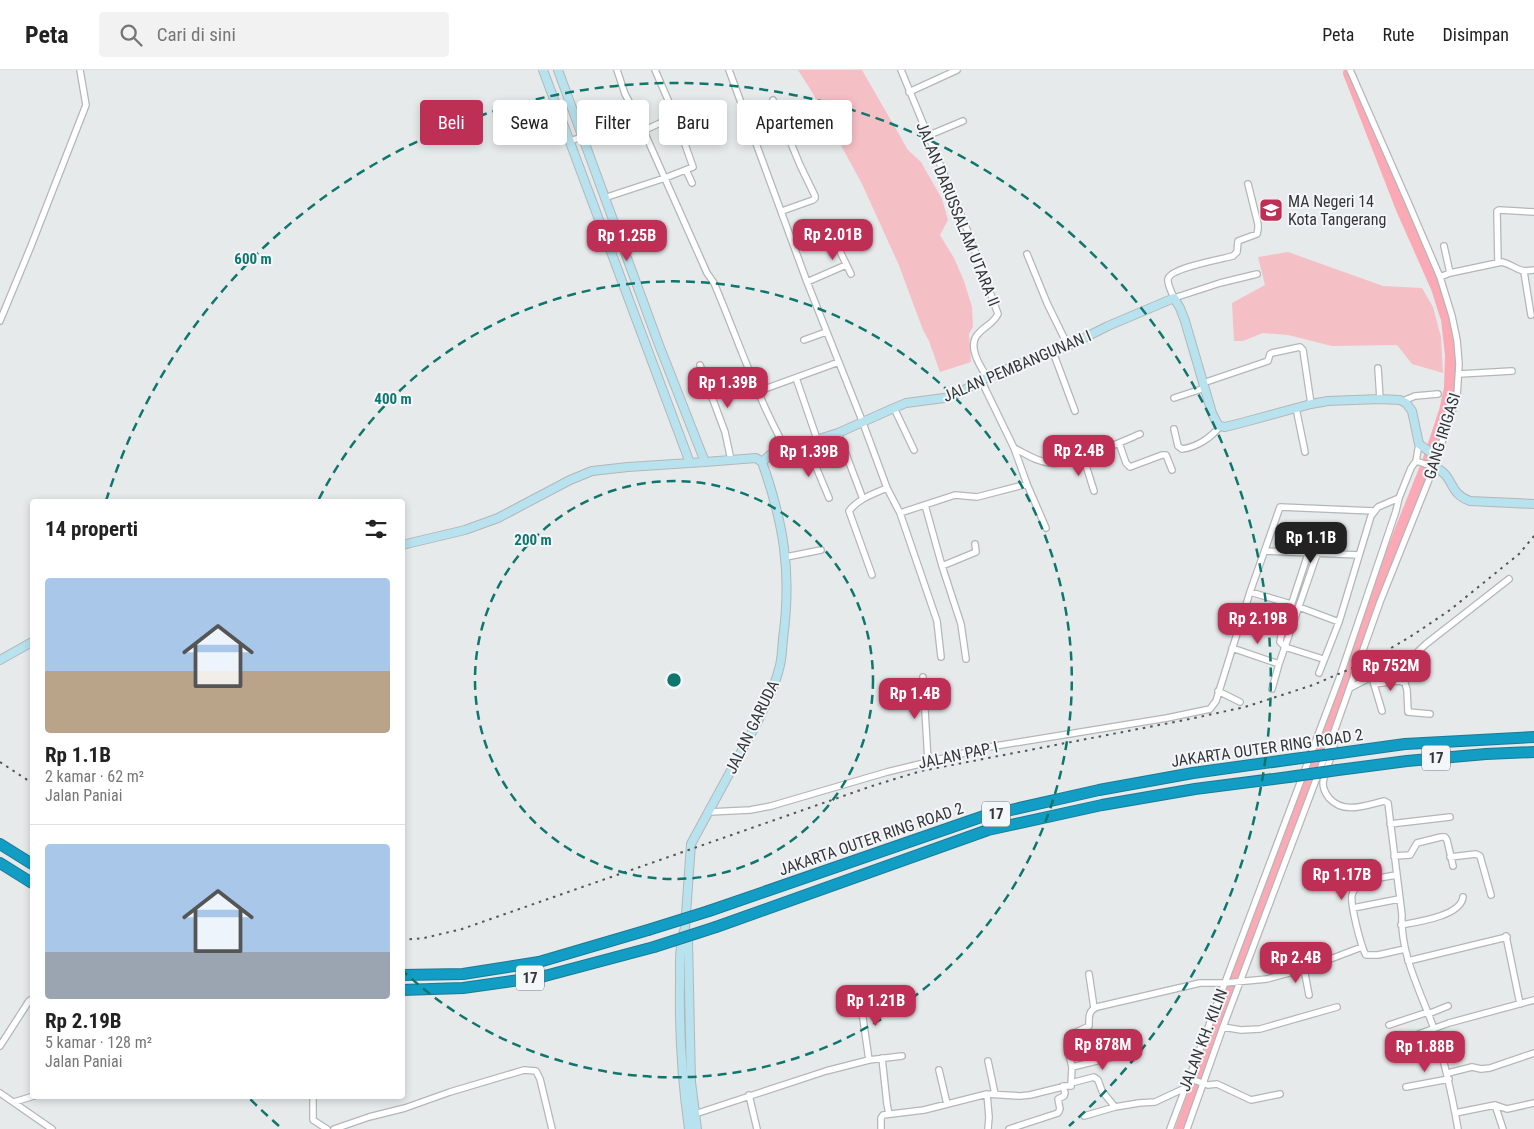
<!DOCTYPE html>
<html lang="id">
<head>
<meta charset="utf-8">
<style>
  body { margin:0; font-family:"Roboto Condensed",sans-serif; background:#f2f2f2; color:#222; height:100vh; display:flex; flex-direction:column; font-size:19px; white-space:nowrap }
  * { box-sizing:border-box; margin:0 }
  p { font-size:16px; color:#767676 }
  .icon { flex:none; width:28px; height:28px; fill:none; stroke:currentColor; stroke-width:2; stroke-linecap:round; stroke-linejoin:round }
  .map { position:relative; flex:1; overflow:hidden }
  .details { position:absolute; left:30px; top:429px; width:375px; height:600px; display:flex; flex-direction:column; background:#fff; border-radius:5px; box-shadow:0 2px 8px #0003 }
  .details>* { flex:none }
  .top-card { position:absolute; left:420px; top:30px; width:475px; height:45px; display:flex; gap:10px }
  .price { position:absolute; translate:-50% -42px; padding:0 11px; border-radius:10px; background:#be2f56; color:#fff; font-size:16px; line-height:32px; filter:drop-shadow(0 1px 2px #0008) }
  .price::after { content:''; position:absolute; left:50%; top:30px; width:15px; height:11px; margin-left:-8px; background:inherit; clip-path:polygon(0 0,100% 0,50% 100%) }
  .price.active { background:#222; color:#fff }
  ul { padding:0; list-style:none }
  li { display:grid; align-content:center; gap:10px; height:265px; padding:0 15px }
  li+li { border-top:1px solid #e0e0e0 }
  li span { display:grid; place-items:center; height:155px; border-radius:5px; color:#555 }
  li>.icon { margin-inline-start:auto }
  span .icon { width:90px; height:90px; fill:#fffc; stroke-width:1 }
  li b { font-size:21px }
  h2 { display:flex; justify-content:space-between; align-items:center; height:60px; padding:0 15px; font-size:21px }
  .tag { padding:0 18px; border-radius:5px; background:#fff; box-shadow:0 2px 8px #0003; font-size:18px; line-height:45px }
  .tag.active { background:#be2f56; color:#fff }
  header { display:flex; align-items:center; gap:30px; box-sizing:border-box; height:70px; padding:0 25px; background:#fff; border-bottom:1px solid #e0e0e0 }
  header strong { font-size:24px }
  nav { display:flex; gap:28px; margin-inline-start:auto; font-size:18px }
  .search { width:350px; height:45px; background:#f2f2f2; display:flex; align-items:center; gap:12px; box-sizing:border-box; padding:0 18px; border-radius:5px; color:#767676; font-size:19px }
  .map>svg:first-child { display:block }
  .green { fill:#f5bfc6 }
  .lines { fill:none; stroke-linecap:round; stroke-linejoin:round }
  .river { stroke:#fba9b5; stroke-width:12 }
  .street-casing { stroke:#b3b7b8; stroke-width:8 }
  .secondary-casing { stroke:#b3b7b8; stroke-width:10 }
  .highway-casing { stroke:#1e7993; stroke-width:12 }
  .street { stroke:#fff; stroke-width:5.5 }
  .secondary { stroke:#b8e2ee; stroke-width:8 }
  .highway { stroke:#129dc5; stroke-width:10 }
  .rail { stroke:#535556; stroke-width:2; stroke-dasharray:2.5 5; stroke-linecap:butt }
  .highway-bridge-casing { stroke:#1e7993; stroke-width:12; stroke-linecap:butt }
  .highway-bridge { stroke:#129dc5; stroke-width:10 }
  .ring { fill:none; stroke:#0f766e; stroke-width:2.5; stroke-dasharray:9 6 }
  .labels { text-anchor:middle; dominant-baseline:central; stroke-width:4; stroke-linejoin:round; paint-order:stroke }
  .shield { fill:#f4f7f9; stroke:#6e6f70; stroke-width:1 }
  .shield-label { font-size:15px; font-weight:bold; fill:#343536 }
  .poi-label { font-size:16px; fill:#343536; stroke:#f4f7f9; text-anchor:start }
  .street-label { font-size:16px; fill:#343536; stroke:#f4f7f9 }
  .centre { fill:#0f766e; stroke:#f4f7f9; stroke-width:2.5 }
  .ring-label { font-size:15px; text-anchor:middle; font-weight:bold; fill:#0f766e; stroke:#f4f7f9; stroke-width:4; stroke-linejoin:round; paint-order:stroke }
</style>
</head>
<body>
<header>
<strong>Peta</strong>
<div class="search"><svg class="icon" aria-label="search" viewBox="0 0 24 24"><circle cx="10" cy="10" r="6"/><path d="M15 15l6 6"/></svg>Cari di sini</div>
<nav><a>Peta</a><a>Rute</a><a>Disimpan</a></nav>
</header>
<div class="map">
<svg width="1534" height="1059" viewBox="0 0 1534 1059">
  <rect width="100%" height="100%" fill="#e6eaeb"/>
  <path class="green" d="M798,0H862L908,80L921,92L942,129L948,150L940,165L954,188L964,211L972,237L973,257L969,264L971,292L940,302L929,271L923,260L898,193L862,114L812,22Z
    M1288,182L1383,216L1422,218L1433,237L1441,267L1443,303L1412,294L1397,275L1332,276L1288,265L1263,263L1243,271H1234L1232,233L1265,215L1258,187Z"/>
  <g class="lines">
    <path class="river" d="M1181,1059L1239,897L1355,588L1388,492L1428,392L1445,341L1450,318L1451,285L1447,249L1443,237L1437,218L1402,139L1349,3"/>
    <g class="street-casing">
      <path id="street" d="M617,0L625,24L638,48L707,203L714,213C737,267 757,328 786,379
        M729,0L807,212L863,353L887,418L900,443L937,551L941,587
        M901,0L968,162L998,244C994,253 985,256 979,263C966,275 980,296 987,307
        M1350,0L1408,132L1440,207L1452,246L1457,270L1459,294L1457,327L1437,387
        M909,22L957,0
        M773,30L800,95L815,126V128L813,130L782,141
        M643,61L675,46
        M927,66L963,51
        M570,71L638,48
        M686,100L692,113
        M1248,114L1258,154V159L1257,164L1238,171L1237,182L1233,186C1222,189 1170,198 1168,209C1167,214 1172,223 1174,228L1220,213L1257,204
        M604,128L665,108L693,97L675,46L655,0
        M834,169L851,204
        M1444,176L1450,203
        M1027,184L1047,233L1068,276
        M1498,192L1497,141L1499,140L1534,142
        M1524,202L1531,245
        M1440,207L1450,203L1502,192C1518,196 1515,203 1534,200
        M807,212L846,195
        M0,251L31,176L86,35L80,0
        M804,270L826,262
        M1053,282L1075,341
        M700,295L725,362L731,390
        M1378,298L1380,329
        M1459,304L1512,301
        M796,308L817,369
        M981,310L1014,378L1027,414L1046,458
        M1203,313L1268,291L1270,284L1272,283L1300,277L1303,280L1311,334
        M759,321L839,292
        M1174,328L1205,318
        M1403,331L1415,326L1438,324
        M894,338L914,380
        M1296,338L1305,382
        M1174,359L1178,376L1182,379C1197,377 1211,368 1220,356
        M838,363L863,429
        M806,373L829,428
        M1119,373L1126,393L1130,397L1162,385H1166L1172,400
        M1014,378C1026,384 1037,392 1050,393C1069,396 1121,372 1140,364
        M1083,386L1094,421
        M925,435L942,496L961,554L966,589
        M900,443L955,425L977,427L1027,414
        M1265,481L1359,485
        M786,487L821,480
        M942,496L976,482L975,474
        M872,505L849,441C858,429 873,424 887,418
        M1250,522L1291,534
        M1299,537L1339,552
        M1285,577L1280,572L1281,566L1308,484
        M1285,577L1323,589
        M1232,578L1279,594L1317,484
        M1319,603L1339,552L1371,446L1378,437L1399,428
        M923,607L928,691
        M1373,611L1382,641
        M1374,614L1399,611L1405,613L1407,620L1408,642L1430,644
        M1350,618L1371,607L1388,604L1406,593L1426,574L1509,509
        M1272,619L1279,594
        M1218,621L1240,632
        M1335,667C1335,683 1325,698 1323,713C1323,718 1326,724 1329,728C1344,745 1366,735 1384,731L1388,733L1402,845C1400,885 1421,922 1434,959C1445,992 1452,1025 1458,1059
        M709,742L750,740L771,736L887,702L989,677L1167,648L1210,639L1216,631L1250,522L1280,437L1374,441
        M1390,754L1450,747
        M1394,786L1410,785L1417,773L1441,767H1445L1447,770L1453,796
        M1450,787L1476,784L1480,786L1491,825
        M1396,805C1387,807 1365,809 1359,815C1356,817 1353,822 1352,825C1350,834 1361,877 1366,885H1378L1405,879
        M1353,838L1399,829
        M1401,855C1417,852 1461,846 1463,827
        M1506,866L1520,934
        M1408,891L1507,867
        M1304,899L1309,925
        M1089,904L1094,938
        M860,928L869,990
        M1428,944L1448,936
        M1389,955L1428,942
        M1223,957L1241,960L1260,959L1337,937
        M1391,974L1449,953L1534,930
        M0,976L29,931L32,929
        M882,988L887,1034L889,1044
        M988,991L995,1024
        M1072,997L1121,985
        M939,1000L947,1034
        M1448,1003L1472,997L1481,999L1490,998L1534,983
        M1188,1008L1208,1015L1217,1014L1251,1030L1280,1024
        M1071,1013L1094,1007L1098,1010L1102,1021L1115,1037
        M1406,1017L1449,1009
        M0,1023L52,1059
        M987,1024L989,1047L988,1059
        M749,1025L757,1059
        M313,1026V1050L327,1059
        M14,1032L34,1026
        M1495,1035L1503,1059
        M1455,1043L1495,1035L1507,1039L1534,1033
        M695,1044L826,1001L869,990L902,986
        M1084,1046L1115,1037L1139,1033L1155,1032L1185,1018
        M334,1059L369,1047L405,1038L450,1022L524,1000L536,1001L540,1009L552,1059
        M881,1059V1048L883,1045L924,1040L987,1024L1020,1026L1030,1025L1066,1016H1071L1072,997L1067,976L1068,966L1089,956C1089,947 1088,941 1097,937L1200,913H1225L1267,909L1304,899L1362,877
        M1009,1059L1058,1043L1060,1039L1058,1029L1064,1026L1065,1023L1063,1016
        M1170,1059L1339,609L1396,441L1399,428L1411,398L1416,391L1419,374
        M1187,1059L1223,957L1334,662L1380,532L1434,397L1416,391"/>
    </g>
    <g class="secondary-casing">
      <path id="secondary" d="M543,0L690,393
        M558,0L659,275L705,392
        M762,392L771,384L838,363L894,338L906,333L944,328L955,325L993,304L1068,276L1108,256L1174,228L1180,238L1185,251L1212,343L1217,353L1220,356L1225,357L1241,353L1311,334L1328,331L1380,329L1400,330L1406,333L1412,341L1419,374L1437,387L1434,397C1455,405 1447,423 1470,431L1534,434
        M402,475L465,460L498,448L570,410L592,401L628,397L705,392L756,388L762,392
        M0,590L32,572
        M686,862L688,869L691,1012L697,1059
        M689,1059C682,1010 679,960 680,910C680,893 679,875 685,858L691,774L759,649C766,633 775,616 779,599C782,590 782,579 783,569C792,503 784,454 762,392"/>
    </g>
    <g class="highway-casing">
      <path id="highway" d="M1340,683L1405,674L1534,667
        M1338,700L1407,691L1486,684L1534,682
        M0,774L32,794
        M0,793L32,813
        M709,841L984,746L1099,720L1193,703L1294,689
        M716,857L988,760L1102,735L1195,719L1289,707
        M402,905L463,904L539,892L648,860
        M402,920L463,918L541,907L654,877"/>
    </g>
    <use href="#street" class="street"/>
    <use href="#secondary" class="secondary"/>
    <use href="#highway" class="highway"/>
    <path class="rail" d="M0,692L32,713
      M402,870L424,868L462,859L872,716L921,701L1185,650L1245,637L1313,615L1371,590L1413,565L1450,540L1519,484L1534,466"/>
    <g class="highway-bridge-casing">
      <path id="highway-bridge" d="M1294,689L1340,683
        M1289,707L1338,700
        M648,860L709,841
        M654,877L716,857"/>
    </g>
    <use href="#highway-bridge" class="highway-bridge"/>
  </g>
  <g class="ring">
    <circle cx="674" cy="610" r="199"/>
    <path d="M319 429A398 398 0 1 1 403 901"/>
    <path d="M279 1056A596 596 0 0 1 249 1028M106 431A596 596 0 1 1 1069 1056"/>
  </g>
  <defs>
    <g id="school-square" transform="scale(1.25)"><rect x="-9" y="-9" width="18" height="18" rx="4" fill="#be2f56" stroke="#f4f7f9"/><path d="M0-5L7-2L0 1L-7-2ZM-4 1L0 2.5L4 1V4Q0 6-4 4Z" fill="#fff"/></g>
  </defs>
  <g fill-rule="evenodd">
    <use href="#school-square" x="1271" y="140"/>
  </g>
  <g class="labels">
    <g class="shield">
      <rect x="1422" y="675.5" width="28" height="25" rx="4"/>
      <rect x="982" y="731.5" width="28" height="25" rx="4"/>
      <rect x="516" y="895.5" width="28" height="25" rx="4"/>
    </g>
    <g class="shield-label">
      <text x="1436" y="688">17</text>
      <text x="996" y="744">17</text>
      <text x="530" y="908">17</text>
    </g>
    <g class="poi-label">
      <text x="1288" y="131">MA Negeri 14<tspan x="1288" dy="18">Kota Tangerang</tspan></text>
    </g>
    <g class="street-label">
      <text transform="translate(958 144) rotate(68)">JALAN DARUSSALAM UTARA II</text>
      <text transform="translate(1017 296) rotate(-23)">JALAN PEMBANGUNAN I</text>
      <text transform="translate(1442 366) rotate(-73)">GANG IRIGASI</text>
      <text transform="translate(752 657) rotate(-64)">JALAN GARUDA</text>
      <text transform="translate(1267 678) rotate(-8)">JAKARTA OUTER RING ROAD 2</text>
      <text transform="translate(958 685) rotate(-12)">JALAN PAP I</text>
      <text transform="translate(871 769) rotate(-19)">JAKARTA OUTER RING ROAD 2</text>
      <text transform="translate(1203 970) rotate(-69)">JALAN KH. KILIN</text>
    </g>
  </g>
  <circle cx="674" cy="610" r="8" class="centre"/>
  <g class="ring-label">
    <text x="253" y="194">600 m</text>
    <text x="393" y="334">400 m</text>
    <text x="533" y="475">200 m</text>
  </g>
</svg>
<b class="price" style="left:833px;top:191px">Rp 2.01B</b>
<b class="price" style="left:627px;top:192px">Rp 1.25B</b>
<b class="price" style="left:728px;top:339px">Rp 1.39B</b>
<b class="price" style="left:1079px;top:407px">Rp 2.4B</b>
<b class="price" style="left:809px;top:408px">Rp 1.39B</b>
<b class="price active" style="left:1311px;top:494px">Rp 1.1B</b>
<b class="price" style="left:1258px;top:575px">Rp 2.19B</b>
<b class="price" style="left:1391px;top:622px">Rp 752M</b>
<b class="price" style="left:915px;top:650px">Rp 1.4B</b>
<b class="price" style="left:1342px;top:831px">Rp 1.17B</b>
<b class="price" style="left:1296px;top:914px">Rp 2.4B</b>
<b class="price" style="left:876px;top:957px">Rp 1.21B</b>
<b class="price" style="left:1103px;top:1001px">Rp 878M</b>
<b class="price" style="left:1425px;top:1003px">Rp 1.88B</b>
<div class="top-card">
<a class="tag active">Beli</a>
<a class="tag">Sewa</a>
<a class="tag">Filter</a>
<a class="tag">Baru</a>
<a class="tag">Apartemen</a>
</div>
<section class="details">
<h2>14 properti<svg class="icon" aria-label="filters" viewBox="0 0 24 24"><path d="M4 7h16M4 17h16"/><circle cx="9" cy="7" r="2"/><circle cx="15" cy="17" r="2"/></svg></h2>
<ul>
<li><span style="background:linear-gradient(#a9c7e8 60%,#b9a48a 0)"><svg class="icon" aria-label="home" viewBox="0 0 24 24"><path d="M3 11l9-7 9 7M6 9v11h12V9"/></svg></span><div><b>Rp 1.1B</b><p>2 kamar · 62 m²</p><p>Jalan Paniai</p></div></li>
<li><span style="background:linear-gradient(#a9c7e8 70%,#9aa5b1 0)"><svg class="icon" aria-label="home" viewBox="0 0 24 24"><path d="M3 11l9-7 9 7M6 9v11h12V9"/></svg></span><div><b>Rp 2.19B</b><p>5 kamar · 128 m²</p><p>Jalan Paniai</p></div></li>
</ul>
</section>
</div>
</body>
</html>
